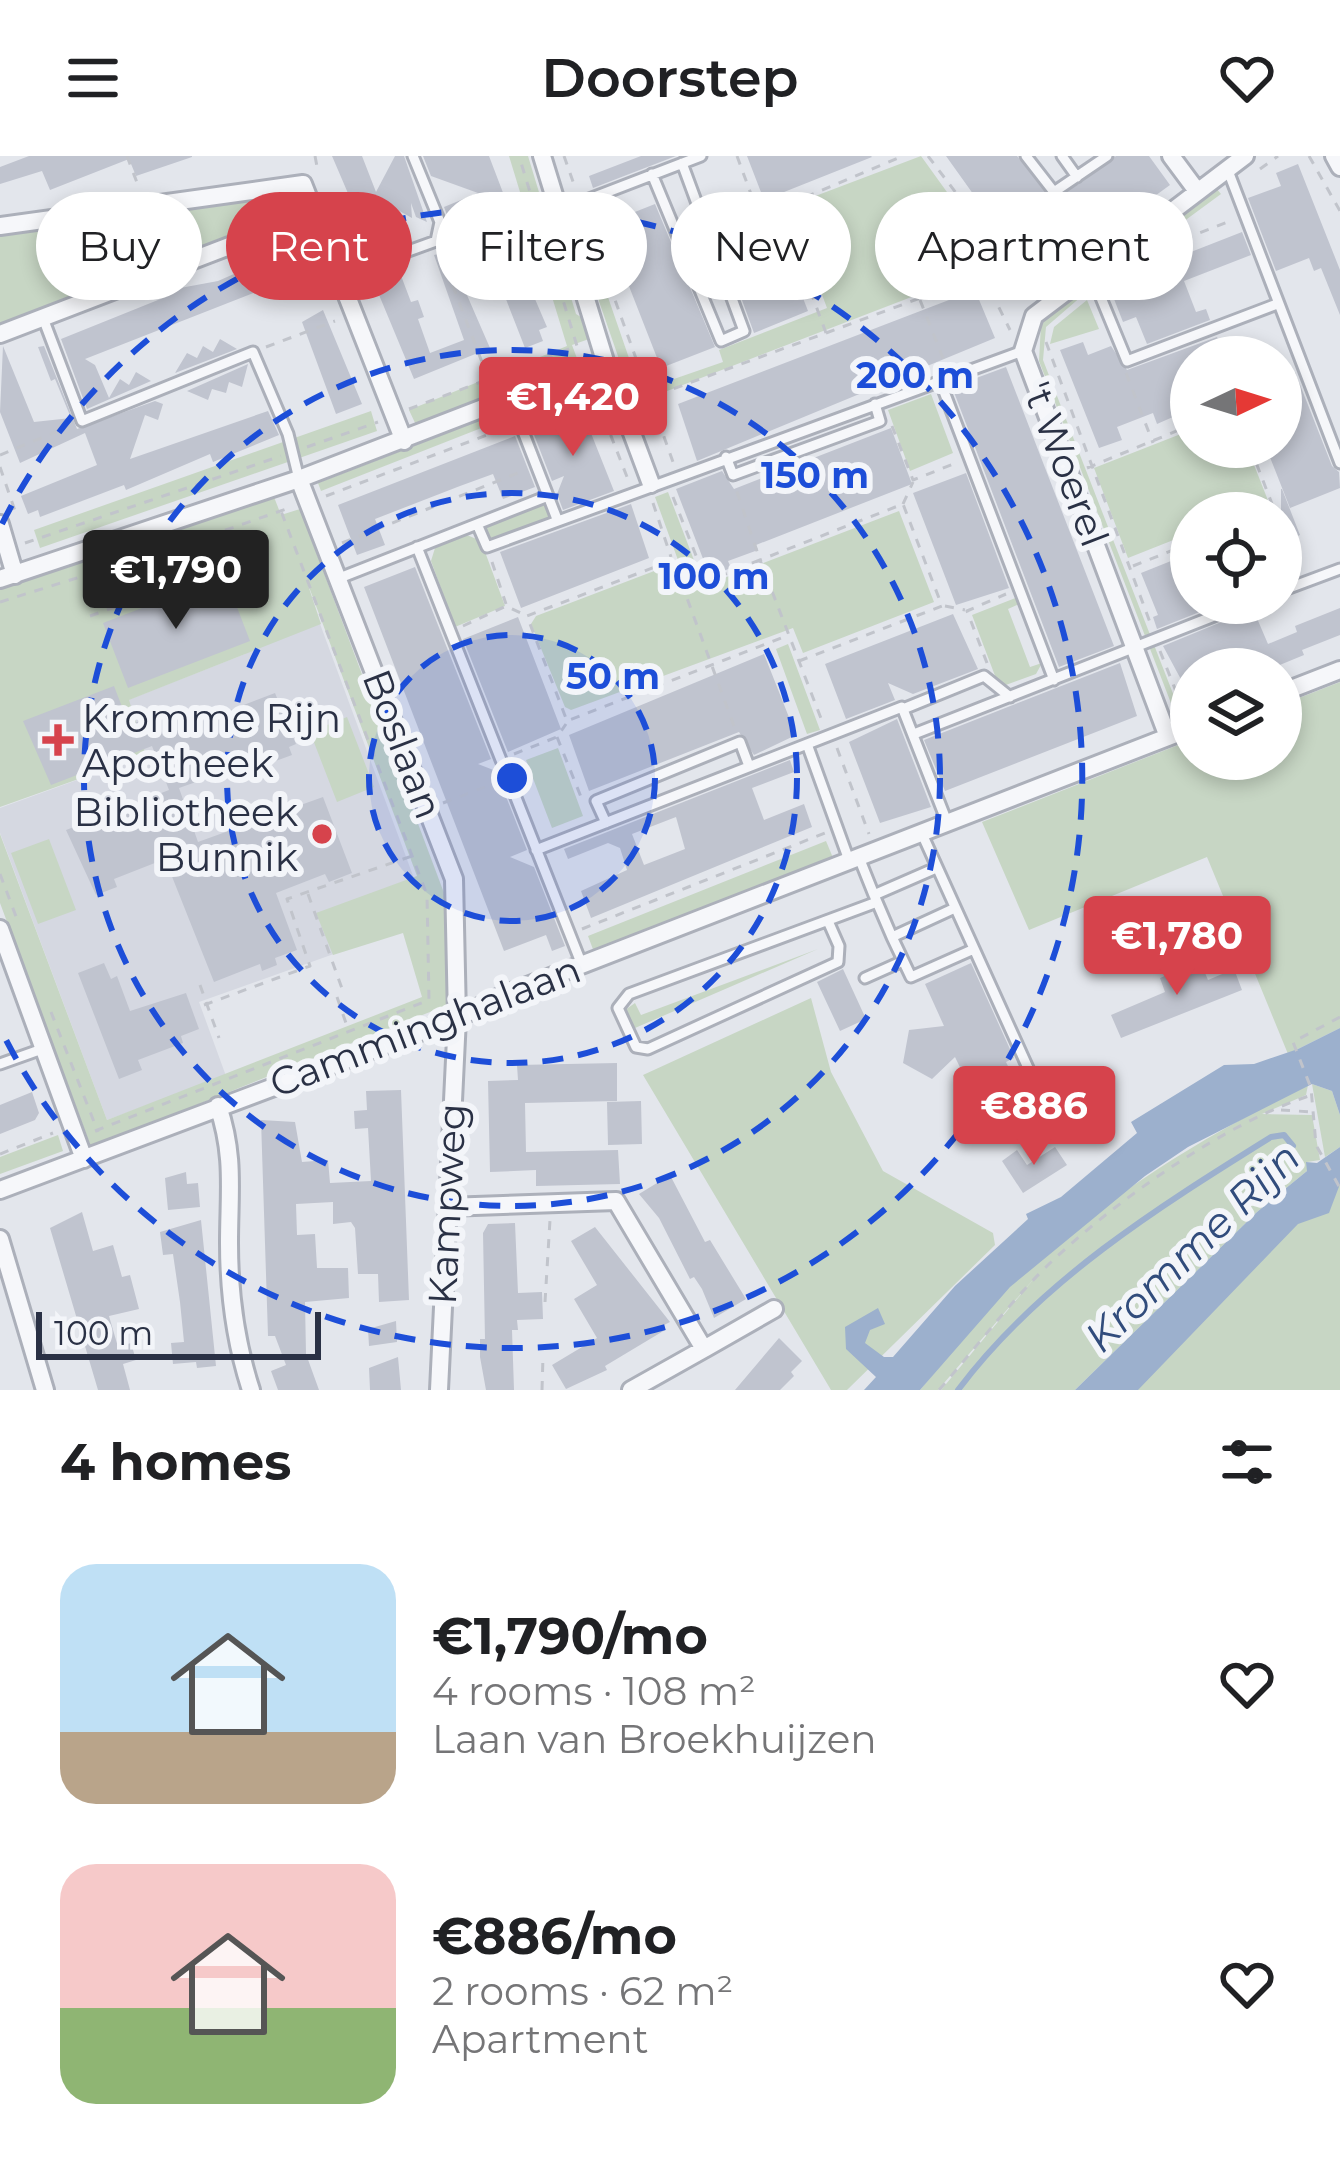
<!DOCTYPE html>
<html lang="en">
<head>
<meta charset="utf-8">
<style>
  body { margin:0; font-family:Montserrat,sans-serif; background:#f2f2f2; color:#202124; height:100vh; display:flex; flex-direction:column; font-size:45px; white-space:nowrap }
  * { box-sizing:border-box; margin:0 }
  p { font-size:39px; color:#757577 }
  .icon { flex:none; width:66px; height:66px; fill:none; stroke:currentColor; stroke-width:2; stroke-linecap:round; stroke-linejoin:round }
  .map { position:relative; height:1234px; overflow:hidden }
  .drawer { display:flex; flex-direction:column; background:#fff; flex:1 }
  .drawer>* { flex:none }
  .top-card { position:absolute; left:36px; top:36px; width:1269px; height:108px; display:flex; gap:24px }
  .needle { width:78px; rotate:86deg }
  .fabs { position:absolute; left:1170px; top:180px; display:grid; gap:24px }
  .fabs a { display:grid; place-items:center; width:132px; height:132px; border-radius:50%; background:#fff; box-shadow:0 6px 18px #0003; font-size:60px }
  .scale { position:absolute; left:36px; bottom:30px; width:285px; box-sizing:border-box; padding-left:12px; border:6px solid #2a3145; border-top:0; font-size:33px; line-height:42px; white-space:nowrap; color:#2a3145; -webkit-text-stroke:9px #f3f5f9; paint-order:stroke }
  .price { position:absolute; translate:-50% -102px; padding:0 27px; border-radius:12px; background:#d6434c; color:#fff; font-size:39px; line-height:78px; filter:drop-shadow(0 3px 6px #0008) }
  .price::after { content:''; position:absolute; left:50%; top:72px; width:36px; height:27px; margin-left:-18px; background:inherit; clip-path:polygon(0 0,100% 0,50% 100%) }
  .price.selected { background:#222; color:#fff }
  ul { padding:0; list-style:none }
  li { display:flex; align-items:center; gap:36px; height:300px; padding:0 60px }
  li span { display:grid; place-items:center; flex:none; width:336px; height:240px; border-radius:36px; color:#555 }
  li>.icon { margin-inline-start:auto }
  span .icon { width:144px; height:144px; fill:#fffc; stroke-width:1 }
  li b { font-size:51px }
  h2 { display:flex; justify-content:space-between; align-items:center; height:144px; padding:0 60px; font-size:51px }
  .pill { padding:0 42px; border-radius:54px; background:#fff; box-shadow:0 6px 18px #0003; font-size:42px; line-height:108px }
  .pill.selected { background:#d6434c; color:#fff }
  header { display:flex; justify-content:space-between; align-items:center; height:156px; padding:0 60px; background:#fff; font-size:54px; font-weight:600 }
  .map>svg:first-child { display:block }
  .built { fill:#d5d8e1 }
  .green { fill:#c7d6c4 }
  .water { fill:#9cb0cd }
  .lines { fill:none; stroke-linecap:round; stroke-linejoin:round }
  .stream { stroke:#9cb0cd; stroke-width:6 }
  .building { fill:#c0c4cf; fill-rule:evenodd }
  .lane-casing { stroke:#acb0ba; stroke-width:15 }
  .street-casing { stroke:#acb0ba; stroke-width:22 }
  .path { stroke:#c1c4cb; stroke-width:3; stroke-dasharray:9 9; stroke-linecap:butt }
  .lane { stroke:#f6f7fa; stroke-width:9 }
  .street { stroke:#f6f7fa; stroke-width:16 }
  .ring { fill:none; stroke:#1d4ed8; stroke-width:6; stroke-dasharray:21 15 }
  .poi-dot { fill:#d6434c; stroke:#f3f5f9; stroke-width:4.5 }
  .labels { text-anchor:middle; dominant-baseline:central; stroke-width:12; stroke-linejoin:round; paint-order:stroke }
  .street-label { font-size:39px; fill:#2a3145; stroke:#f3f5f9 }
  .poi-label { font-size:39px; fill:#2a3145; stroke:#f3f5f9; text-anchor:start }
  .water-label { font-size:42px; font-style:italic; fill:#314c7c; stroke:#f3f5f9 }
  .centre { fill:#1d4ed8; stroke:#f3f5f9; stroke-width:6 }
  .ring-label { font-size:36px; text-anchor:middle; font-weight:bold; fill:#1d4ed8; stroke:#f3f5f9; stroke-width:12; stroke-linejoin:round; paint-order:stroke }
</style>
</head>
<body>
<header><svg class="icon" aria-label="menu" viewBox="0 0 24 24"><path d="M4 6h16M4 12h16M4 18h16"/></svg>Doorstep<svg class="icon" aria-label="heart" viewBox="0 0 24 24"><path d="M12 20l-8-8c-3-5 5-10 8-4 3-6 11-1 8 4z"/></svg></header>
<div class="map">
<svg width="1340" height="1234" viewBox="0 0 1340 1234">
  <rect width="100%" height="100%" fill="#e3e6ec"/>
  <path class="built" d="M282,365L422,744L401,774L199,846L226,920L107,964L0,677V652L146,599L128,544L245,498Z"/>
  <path class="green" d="M509,0H528L576,158L584,163L589,183L572,189L578,205L416,269L409,254L567,190Z
    M921,0L993,100L992,110L649,242L645,233L723,206L719,194L827,152L789,50Z
    M1216,32L1221,38L1104,124L1102,118Z
    M292,34L302,44L291,59L0,170V80Z
    M581,63L639,231L630,235L572,67Z
    M1086,128L1090,133L1046,171L1043,204L1179,553L1174,555L1039,205L1041,168Z
    M1087,144L1099,173L1050,188L1054,171Z
    M586,225L590,238L523,263L519,251Z
    M931,238L953,297L910,315L888,254Z
    M509,253L512,260L321,335L318,327Z
    M371,255L377,275L40,392L34,374Z
    M1191,274V291H1247L1269,347L1243,357H1191V377L1128,402L1094,312Z
    M668,336L700,420L686,426L655,341Z
    M274,341L281,359L300,353L444,737L450,848L91,991L0,747V678L107,964L422,841L403,777L333,799L316,757L417,720L306,423L321,468L129,544L146,599L0,651V431Z
    M547,343L554,362L489,389L481,370Z
    M899,355L934,446L803,497L793,472L571,554L565,551L531,468L536,460L670,409L682,438Z
    M467,379L481,385L505,450L455,471L431,405L435,392Z
    M1018,441L1019,448L1008,453L1030,511L1042,507L1036,518L1003,530L997,525L972,459Z
    M788,488L820,574L807,578L776,493Z
    M1340,526V872L1288,898L1207,701L1029,774L982,666L1191,584V603H1281V549Z
    M347,561L374,631L337,646L310,576Z
    M558,592L583,660L552,672L526,604Z
    M49,683L76,754L38,768L11,697Z
    M826,685L836,709L597,804L588,780Z
    M818,793L635,872L625,854L635,847L641,859Z
    M811,842L831,916L883,1015L993,1077L995,1089L847,1234H831L643,919Z
    M1312,928L1332,935L1340,959V991L1325,1001Z
    M1308,929L1306,939L1262,958L1312,959L1320,1004L1307,1006V1015L1257,1056L1075,1234H941L1037,1119L938,1234H920C938,1213 954,1190 972,1169C1063,1067 1186,988 1308,929Z
    M58,979L63,995L0,1018V1001Z
    M1340,1024V1234H1118Z"/>
  <path class="water" d="M1340,872V959L1332,935L1312,928L1188,991L1145,1020L1010,1131L920,1234H864L876,1221L846,1193L845,1171L878,1152L885,1168L870,1174L865,1187L884,1201H893L955,1130L1028,1063L1026,1058L1061,1041L1137,977L1131,966L1224,909L1254,908L1298,893Z
    M1340,991V1028L1329,1057L1298,1068L1138,1234H1075L1257,1056L1307,1015L1306,1006L1317,1007Z"/>
  <g class="lines">
    <path class="stream" d="M958,1234C1040,1125 1157,1052 1271,981L1284,979L1293,990"/>
  </g>
  <path class="building" d="M29,0H192V1L136,20L129,3L50,34L42,15L0,28V11Z
    M332,0H362L376,36L395,0H404L427,66L416,61L411,47L412,62L385,47L400,88L374,98Z
    M423,0H489L518,76L508,80L547,171L539,174L543,185L525,192L493,110L460,123L490,192L414,223L372,122L397,109L411,146L418,144L424,161L418,163L430,197L464,184L434,99L491,85L479,52L449,64L444,51L478,37L431,20Z
    M641,0H676L593,32L589,20Z
    M747,0H871L872,1L764,44Z
    M946,0H1017L1054,45L1116,0H1149L1170,29L1086,90L1078,79L1054,97L1050,103L1056,111L1036,126Z
    M1298,8L1340,114V159L1321,112L1314,115L1309,102L1276,115L1248,42L1281,30L1276,17Z
    M655,48L715,191L661,212L607,74V67Z
    M767,49L808,155L754,177L715,70Z
    M1242,76L1251,99L1184,125L1196,156L1206,153L1210,164L1147,188L1136,161L1123,166L1114,143L1179,118L1173,103Z
    M300,89L310,115L85,203L95,209L109,242L120,223L129,229L136,216L151,225L87,253L61,183L158,144L166,141L164,135L218,125Z
    M975,134L995,182L697,305L678,248Z
    M323,154L362,248L336,258L302,166Z
    M1217,181L1221,191L1191,201V253L1157,268L1153,257L1117,271L1122,284L1099,292L1060,194L1083,186L1088,199L1111,190L1127,214Z
    M220,183L237,193L175,217L187,197L197,202L203,190L213,196Z
    M3,190L34,266L71,262L55,223L51,225L38,191L44,190L77,273L155,245L163,248L158,264L145,259L130,303L268,255L279,279L213,306L210,298L126,334L124,329L40,361L38,354L28,358L21,340L97,309L85,277L20,307L0,256Z
    M248,208L242,231L229,226L226,237L212,233L208,244L187,235Z
    M1006,211L1114,490L1059,511L952,231Z
    M1295,216L1332,310L1339,316L1340,332L1290,352L1266,291H1281V222Z
    M581,252L614,335L563,354L557,338L564,320L552,325L531,271Z
    M891,272L912,328L756,389L758,394L728,405L731,412L713,419L707,413L676,333L722,315L734,333Z
    M515,280L535,331L503,343L493,318L460,330L375,363L385,389L357,399L338,349Z
    M966,317L1009,432L956,449L913,337Z
    M1282,333L1300,379L1281,387V333Z
    M631,348L649,402L521,452L500,396Z
    M1191,397V447H1222L1157,473L1153,461L1158,459L1141,417Z
    M415,411L491,603L478,608L496,615L527,694L510,701L534,711L565,790L552,795L546,779L504,795L364,431Z
    M225,420L250,485L128,532L103,467Z
    M1340,452V479L1302,494L1304,499L1270,513H1191V542L1163,490L1253,453L1268,488L1297,476L1295,470Z
    M953,458L978,513L913,538L888,527L895,544L846,563L825,508Z
    M518,461L561,573L508,596L463,483Z
    M764,498L796,579L754,599L739,576L589,635L569,579Z
    M1120,507L1137,560L945,635L924,584Z
    M114,530L129,569L156,559L163,580L275,537L296,588L289,591L292,599L216,627L213,620L179,632L198,686L323,641L352,717L329,726L325,718L276,737L297,794L275,802L277,809L262,815L260,808L214,826L165,703L114,723L117,731L96,739L66,674L169,634L152,590L51,629L23,565Z
    M897,563L931,651L880,667L849,586Z
    M790,604L794,616L752,632L764,664L804,648L812,671L591,762L581,735L627,714L620,692L608,687L568,703L564,693ZM676,661L685,693L644,709L632,678Z
    M1200,805L1208,824L1234,813L1242,834L1121,882L1111,859L1165,836L1160,822Z
    M104,807L111,823L117,820L130,855L186,837L199,873L181,880L183,887L138,904L142,914L119,923L78,817Z
    M971,807L1014,902L1006,906L1024,943L985,963L955,901L932,923L903,907L909,874L944,870L925,828Z
    M843,813L866,863L840,875L817,826Z
    M617,907V945L525,947L526,996L618,994L620,1028L536,1030V1014L490,1016L488,925L518,924L517,909Z
    M401,934L409,1144L379,1146L378,1118H358L355,1072L351,1066L333,1068V1046L296,1048L297,1079L315,1078L317,1112H348L349,1142L305,1146L306,1198L319,1234H278L271,1215L286,1209L275,1180H268L261,964L295,966L302,1006L328,1004L330,1027L371,1025L368,972L355,973L354,955L367,954L366,935Z
    M1086,935L1097,959L1079,969L1067,944Z
    M32,936L39,957L35,964L0,978V949Z
    M641,945L642,988L608,989L607,946Z
    M1055,991L1067,1009L1023,1037L1002,1005L1017,994L1027,1009Z
    M186,1016L187,1028L198,1027L200,1051L168,1054L165,1022Z
    M670,1019L705,1086L710,1084L746,1143L714,1162L702,1133L694,1121L690,1123L659,1062L639,1038Z
    M82,1056L93,1095L113,1089L122,1121L130,1119L139,1153L109,1160L118,1191L131,1187L136,1204L123,1208L130,1234H98L50,1072Z
    M201,1064L216,1210L197,1212L196,1206L173,1208L171,1187L184,1186L180,1146L173,1098L163,1099L160,1076Z
    M515,1067L518,1137L542,1136L543,1163L517,1164L518,1174H512L514,1234H486L480,1201V1183H485L483,1077L488,1068Z
    M595,1071L670,1166L662,1170L665,1174L605,1210L607,1214L566,1233L552,1209L597,1182L574,1143L597,1129L571,1085Z
    M396,1165L397,1186L369,1190L368,1173Z
    M779,1182L802,1205L791,1216L794,1220L780,1234H735Z
    M398,1201L401,1234H370L369,1212Z"/>
  <g class="lines">
    <g class="lane-casing">
      <path id="lane" d="M1026,0L1054,36L1107,0
        M1062,0L1077,21
        M1227,12L1340,307
        M652,18L721,185L744,175L682,7
        M558,55L701,0
        M1090,115L1127,205L1277,148
        M342,119L436,85L440,66L413,0
        M43,162L82,265L253,196L288,278L299,323
        M940,225L1054,524
        M510,242L557,363
        M726,301L733,319L880,265L875,248
        M477,368L548,340
        M153,375L170,431
        M417,391L582,809
        M337,423L477,368L487,391L1023,195
        M1281,435L1340,413
        M903,553L984,520L1010,541
        M914,578L1247,447
        M807,588L850,707
        M606,667L596,645L740,586L749,610
        M923,680L1033,923
        M536,694L902,551L947,666
        M860,704L874,739L936,712
        M874,739L892,781L955,752
        M828,765L839,790L838,806L648,893L636,891L618,852L629,838L877,746
        M892,781L911,821L974,793
        M865,822L903,805
        M0,908L45,892"/>
    </g>
    <g class="street-casing">
      <path id="street" d="M542,0L605,205L651,328
        M1171,0L1197,35
        M1334,0L1340,11
        M0,70L303,28L404,285
        M0,178L318,56
        M299,323L454,723L457,862L439,1234
        M0,368L15,419
        M0,423L299,323L605,205
        M1281,537L1340,514
        M1168,581L1023,195L1034,160L1245,0
        M0,773L84,1003
        M218,950C235,1000 229,1036 229,1087C229,1136 236,1188 251,1234
        M0,1034L457,862L504,839L1191,572
        M447,1051L616,1045L704,1193L631,1234
        M0,1083L45,1234
        M704,1193L774,1153"/>
    </g>
    <path class="path" d="M127,0L139,32
      M315,0L318,16
      M564,0L576,34
      M737,0L755,49
      M928,0L1033,138
      M1309,0L1340,55
      M1260,13L1278,0
      M1042,45L1083,99
      M585,60L673,306
      M720,64L755,51L780,52L903,0
      M1168,82L1174,87L1230,65
      M440,96L488,222
      M983,119L1010,174
      M920,144L945,207
      M826,177L1009,109
      M1046,186L1151,469
      M266,191L335,165
      M1126,217L1153,287
      M640,245L826,177L780,52
      M409,253L577,190L519,0
      M534,262L595,239L629,326
      M892,270L913,324L956,307
      M307,291L378,266
      M1250,291L1274,353L1264,357
      M0,299L70,270
      M0,311L15,355
      M1087,312L1191,269
      M326,340L508,271
      M673,341L706,425
      M653,347L671,401
      M903,348L913,326
      M25,387L281,300
      M342,387L523,315
      M174,392L289,352
      M492,406L506,448
      M1133,410L1191,387
      M685,434L760,404L736,333
      M0,446L147,400
      M945,450L965,454
      M90,460L157,436
      M463,470L506,450L525,459
      M1160,495L1183,553
      M799,505L942,450L903,348L760,404L822,565
      M987,507L967,455L1006,438
      M734,570L673,404L527,460L567,565L789,479
      M557,581L581,641
      M837,592L869,678
      M514,598L557,581L566,568
      M443,647L495,627
      M0,718L17,763
      M308,738L344,838
      M582,773L825,677
      M200,829L219,882
      M337,841L348,873
      M204,849L310,810L287,743L412,700
      M51,856L98,976
      M1340,861L1293,886L1311,932L1316,989L1340,1032
      M1281,954L1313,956
      M95,975L429,844L427,739L281,355
      M0,998L53,977
      M545,1146L550,1064
      M542,1234L543,1200
      M939,1234C976,1192 1009,1147 1049,1108C1115,1045 1226,966 1312,939"/>
    <use href="#lane" class="lane"/>
    <use href="#street" class="street"/>
  </g>
  <circle cx="512" cy="622" r="143" fill="#1d4ed8" fill-opacity=".12"/>
  <g class="ring">
    <circle cx="512" cy="622" r="143"/>
    <circle cx="512" cy="622" r="285"/>
    <circle cx="512" cy="622" r="428"/>
    <path d="M2 368A570 570 0 1 1 2 876"/>
  </g>
  <g class="poi-dot">
    <path d="M52 566h12v12h12v12h-12v12h-12v-12h-12v-12h12z"/>
    <circle cx="322" cy="678" r="12"/>
  </g>
  <g class="labels">
    <g class="street-label">
      <text transform="translate(1066 308) rotate(69)">'t Woerel</text>
      <text transform="translate(403 588) rotate(69)">Boslaan</text>
      <text transform="translate(425 870) rotate(-21)">Camminghalaan</text>
      <text transform="translate(447 1048) rotate(-87)">Kampweg</text>
    </g>
    <g class="poi-label">
      <text x="82" y="562">Kromme Rijn<tspan x="82" dy="45">Apotheek</tspan></text>
      <text x="298" y="656" text-anchor="end">Bibliotheek<tspan x="298" dy="45">Bunnik</tspan></text>
    </g>
    <g class="water-label">
      <text transform="translate(1192 1091) rotate(-44)">Kromme Rijn</text>
    </g>
  </g>
  <circle cx="512" cy="622" r="18" class="centre"/>
  <g class="ring-label">
    <text x="915" y="232">200 m</text>
    <text x="815" y="332">150 m</text>
    <text x="714" y="433">100 m</text>
    <text x="613" y="533">50 m</text>
  </g>
</svg>
<div class="fabs">
<a><svg class="needle" viewBox="-14 -14 28 28"><path d="M0-13l5 13h-10z" fill="#e53935"/><path d="M0 13l5-13h-10z" fill="#757577"/></svg></a>
<a><svg class="icon" aria-label="locate" viewBox="0 0 24 24"><circle cx="12" cy="12" r="6"/><path d="M12 2v4M12 18v4M2 12h4M18 12h4"/></svg></a>
<a><svg class="icon" aria-label="layers" viewBox="0 0 24 24"><path d="M12 4l9 5-9 5-9-5zM3 14l9 5 9-5"/></svg></a>
</div>
<div class="scale">100 m</div>
<b class="price" style="left:573px;top:303px">€1,420</b>
<b class="price selected" style="left:176px;top:476px">€1,790</b>
<b class="price" style="left:1177px;top:842px">€1,780</b>
<b class="price" style="left:1034px;top:1012px">€886</b>
<div class="top-card">
<a class="pill">Buy</a>
<a class="pill selected">Rent</a>
<a class="pill">Filters</a>
<a class="pill">New</a>
<a class="pill">Apartment</a>
</div>
</div>
<section class="drawer">
<h2>4 homes<svg class="icon" aria-label="filters" viewBox="0 0 24 24"><path d="M4 7h16M4 17h16"/><circle cx="9" cy="7" r="2"/><circle cx="15" cy="17" r="2"/></svg></h2>
<ul>
<li><span style="background:linear-gradient(#bfe0f5 70%,#b9a48a 0)"><svg class="icon" aria-label="home" viewBox="0 0 24 24"><path d="M3 11l9-7 9 7M6 9v11h12V9"/></svg></span><div><b>€1,790/mo</b><p>4 rooms · 108 m²</p><p>Laan van Broekhuijzen</p></div><svg class="icon" aria-label="heart" viewBox="0 0 24 24"><path d="M12 20l-8-8c-3-5 5-10 8-4 3-6 11-1 8 4z"/></svg></li>
<li><span style="background:linear-gradient(#f6c9c9 60%,#8fb573 0)"><svg class="icon" aria-label="home" viewBox="0 0 24 24"><path d="M3 11l9-7 9 7M6 9v11h12V9"/></svg></span><div><b>€886/mo</b><p>2 rooms · 62 m²</p><p>Apartment</p></div><svg class="icon" aria-label="heart" viewBox="0 0 24 24"><path d="M12 20l-8-8c-3-5 5-10 8-4 3-6 11-1 8 4z"/></svg></li>
</ul>
</section>
</body>
</html>
